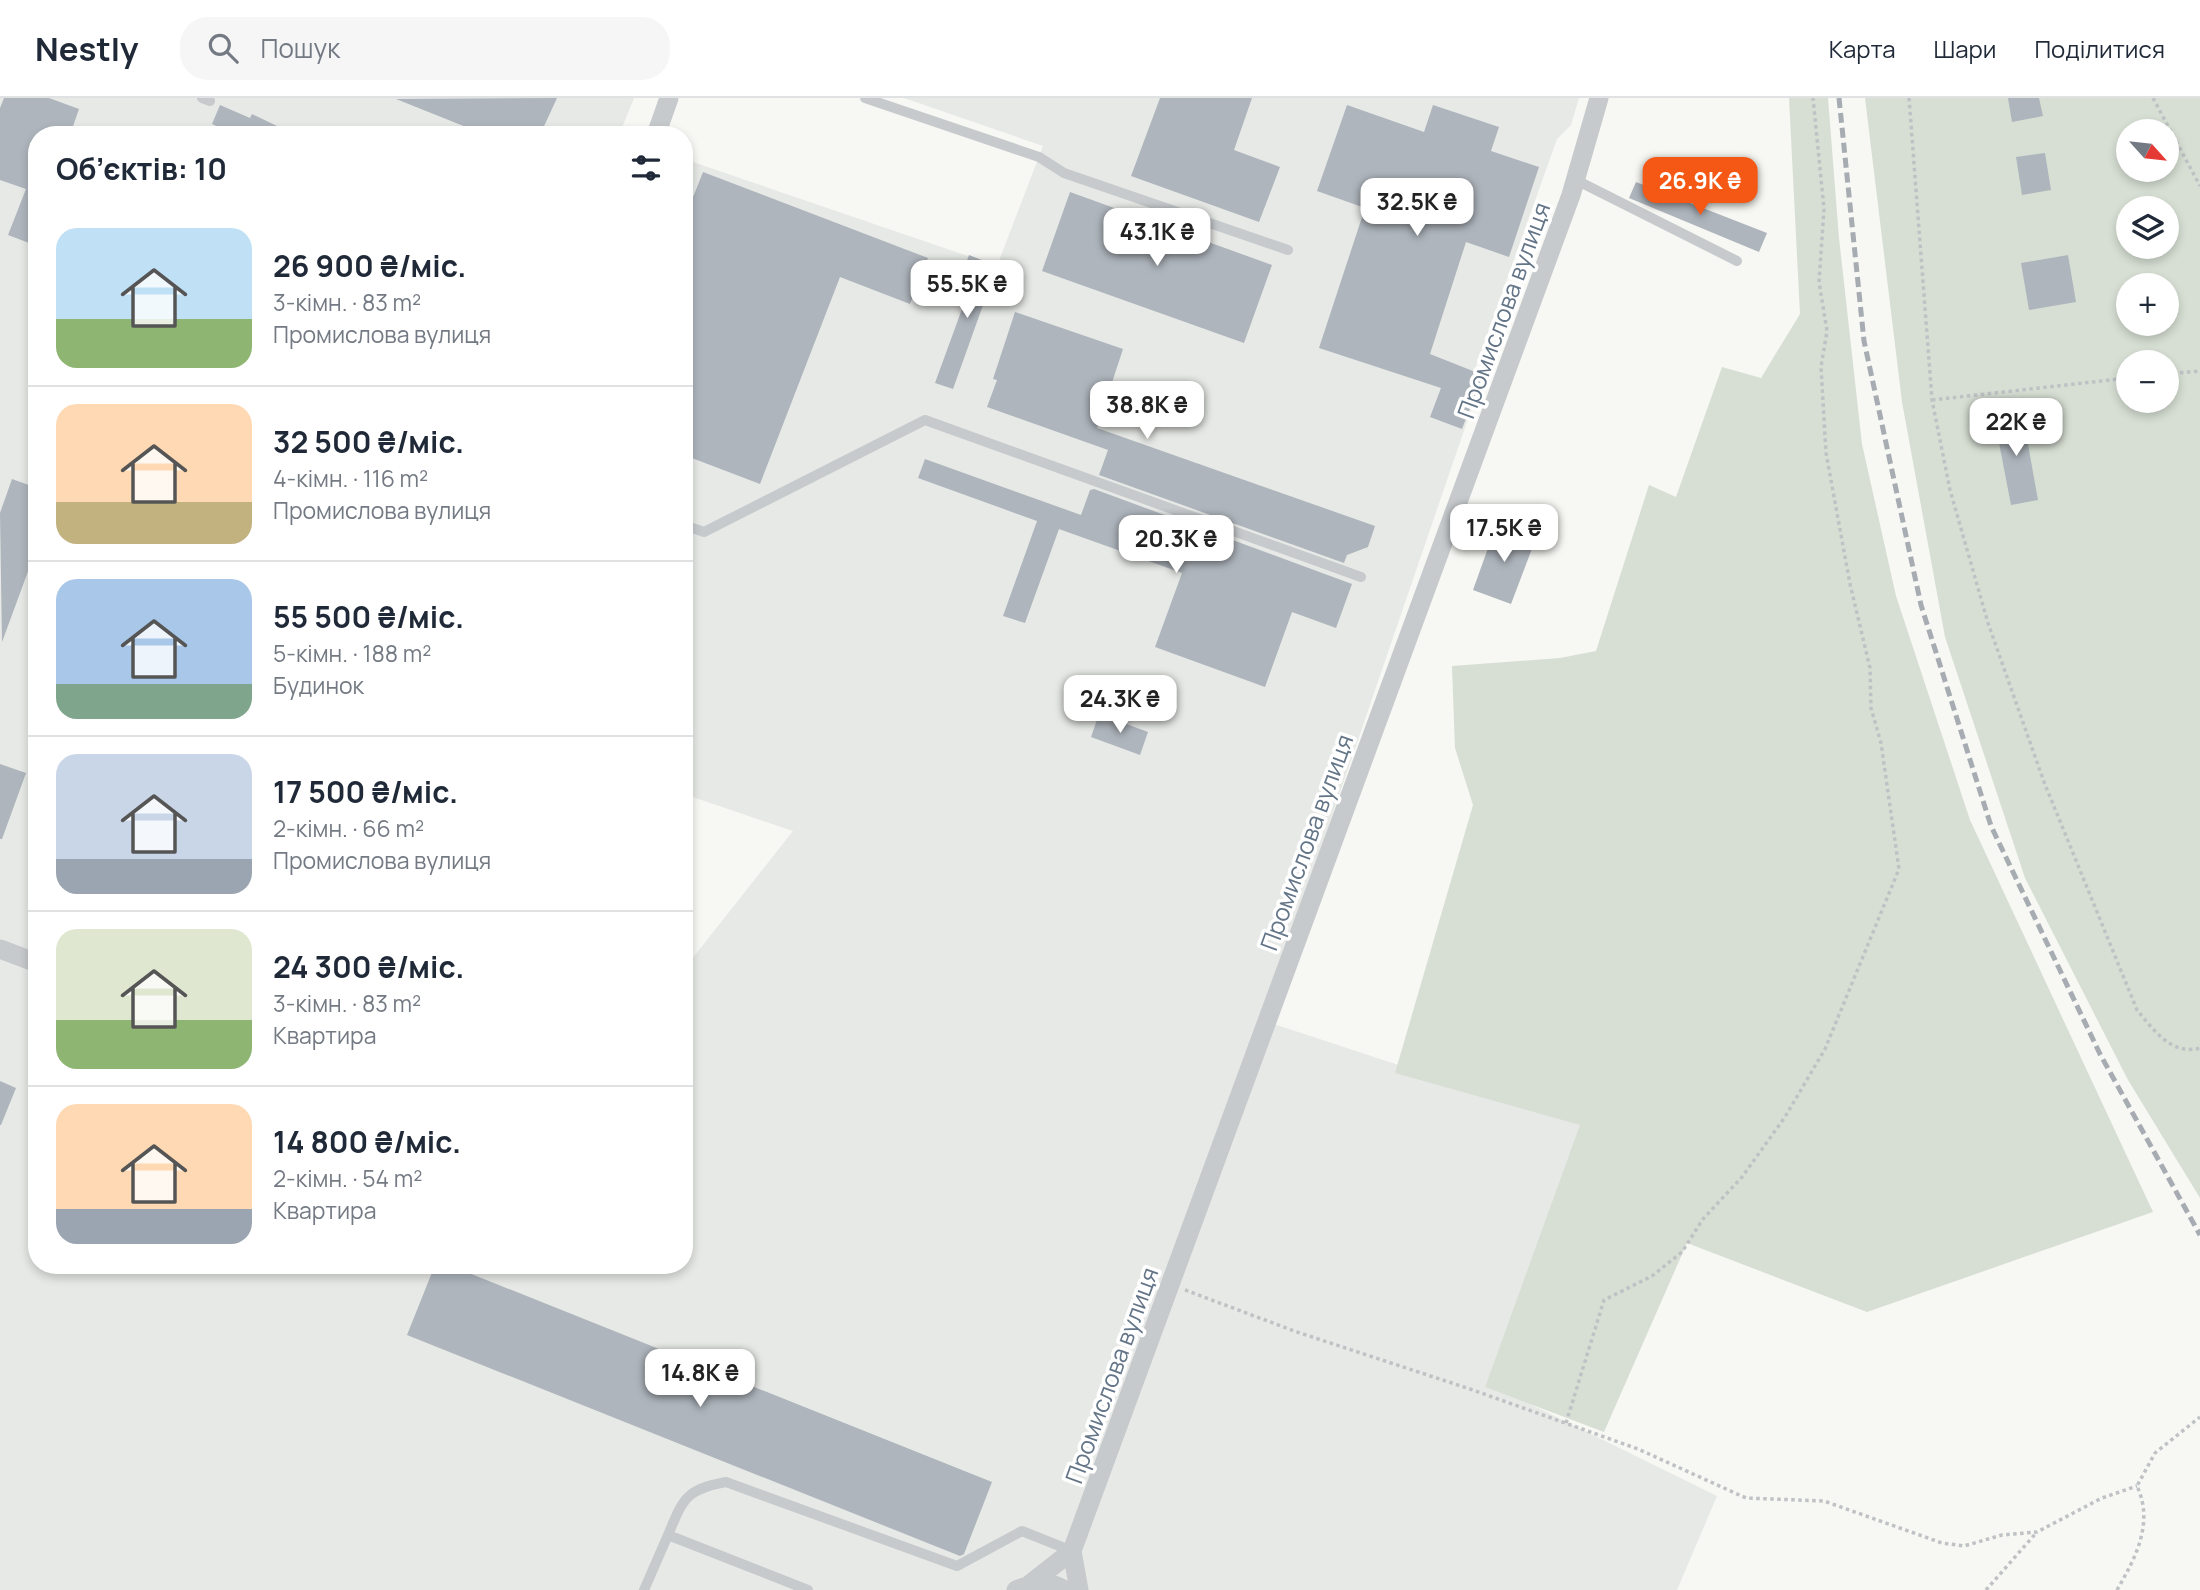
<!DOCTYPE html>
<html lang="uk">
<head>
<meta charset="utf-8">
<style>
  body { margin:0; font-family:Manrope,sans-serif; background:#f6f6f7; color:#1f2937; height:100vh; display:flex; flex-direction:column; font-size:26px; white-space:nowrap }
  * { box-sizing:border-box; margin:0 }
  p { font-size:23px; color:#747a83 }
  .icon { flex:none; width:38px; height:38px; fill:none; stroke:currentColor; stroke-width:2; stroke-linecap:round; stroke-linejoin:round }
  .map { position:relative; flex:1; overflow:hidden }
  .side { position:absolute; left:28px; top:28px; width:665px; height:1148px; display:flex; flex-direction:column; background:#fff; border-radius:28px; box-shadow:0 4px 10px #0003 }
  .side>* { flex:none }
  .needle { width:46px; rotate:117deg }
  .fabs { position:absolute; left:2116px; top:21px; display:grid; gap:14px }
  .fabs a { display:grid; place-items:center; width:63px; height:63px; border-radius:50%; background:#fff; box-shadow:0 4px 10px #0003; font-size:35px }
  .price { position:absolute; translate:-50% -60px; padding:0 16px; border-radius:14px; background:#fff; color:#222; font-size:23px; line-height:46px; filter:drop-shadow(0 2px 4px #0008) }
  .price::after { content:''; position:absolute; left:50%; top:42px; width:21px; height:16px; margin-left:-10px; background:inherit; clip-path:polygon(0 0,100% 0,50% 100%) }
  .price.on { background:#f55815; color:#fff }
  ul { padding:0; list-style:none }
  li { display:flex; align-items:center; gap:21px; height:175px; padding:0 28px }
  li+li { border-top:2px solid #e0e1e3 }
  li span { display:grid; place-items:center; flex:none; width:196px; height:140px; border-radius:21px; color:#555 }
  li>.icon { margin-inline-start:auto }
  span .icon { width:84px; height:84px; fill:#fffc; stroke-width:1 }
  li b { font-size:30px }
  h2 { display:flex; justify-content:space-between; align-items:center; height:84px; padding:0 28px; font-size:30px }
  header { display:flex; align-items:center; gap:42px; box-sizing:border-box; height:98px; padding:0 35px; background:#fff; border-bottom:2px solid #e0e1e3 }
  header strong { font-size:33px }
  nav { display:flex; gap:38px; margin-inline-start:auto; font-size:24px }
  .search { width:490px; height:63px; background:#f6f6f7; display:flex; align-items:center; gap:18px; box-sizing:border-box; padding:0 24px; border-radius:28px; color:#747a83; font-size:26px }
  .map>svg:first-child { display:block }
  .built { fill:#e7e9e6 }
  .green { fill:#d7dfd4; fill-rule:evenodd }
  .building { fill:#aeb5bc }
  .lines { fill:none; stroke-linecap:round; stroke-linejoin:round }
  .path { stroke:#bfc2c4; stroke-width:3.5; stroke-dasharray:3.5 3.5; stroke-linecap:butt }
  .lane { stroke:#c6cacd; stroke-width:10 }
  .street { stroke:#c6cacd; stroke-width:19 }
  .rail { stroke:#a6acb2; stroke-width:5; stroke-dasharray:10 5; stroke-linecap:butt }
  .labels { text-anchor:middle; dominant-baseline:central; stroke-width:7; stroke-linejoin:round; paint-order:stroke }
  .street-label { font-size:24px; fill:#637587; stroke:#fff }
</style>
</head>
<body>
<header>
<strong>Nestly</strong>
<div class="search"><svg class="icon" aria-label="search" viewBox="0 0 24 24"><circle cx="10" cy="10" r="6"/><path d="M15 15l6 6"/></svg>Пошук</div>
<nav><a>Карта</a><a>Шари</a><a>Поділитися</a></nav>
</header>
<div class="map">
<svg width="2200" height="1492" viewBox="0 0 2200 1492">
  <rect width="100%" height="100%" fill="#f7f7f3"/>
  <path class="built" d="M0,0H634L619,37H37V1167H684V871L793,733L684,696V61L997,168L1043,48L904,0H1579L1571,27L1557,41L1475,271L1483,277L1262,922L1581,1027L1485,1289L1526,1304L1717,1398L1677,1492H0Z"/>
  <path class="green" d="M1789,0H1828L1839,140L1862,346L1896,498L1970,722L2153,1114L1867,1214L1687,1145L1604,1334L1485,1289L1580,1027L1395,975L1473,707L1455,650L1452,568L1560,560L1596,553L1649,387L1676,399L1722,269L1761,280L1800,216Z
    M1865,0H2200V1100L2128,982L2025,780L1945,539L1902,304ZM2128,33H2166V72H2128ZM2128,110H2166V149H2128ZM2128,187H2166V226H2128ZM2128,264H2166V303H2128Z"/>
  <path class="building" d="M4,0H49L79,11L70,37H37V148L8,137L26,91L0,82V10Z
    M557,0L540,37H486L396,1Z
    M1160,0H1252L1234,52L1280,69L1259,124L1131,78Z
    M2008,0H2039L2043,18L2012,24Z
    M220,7L250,20L252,16L296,37H236L212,26Z
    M1347,7L1424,34L1433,7L1499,29L1491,53L1539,69L1509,159L1466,144L1430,256L1483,277L1462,331L1430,319L1441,290L1319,250L1365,110L1317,93Z
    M2045,55L2051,92L2022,97L2016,59Z
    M703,74L928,160L910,206L840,179L760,386L684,357V122Z
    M1636,84L1767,135L1759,154L1629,100Z
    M1070,94L1272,167L1244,245L1042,173Z
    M969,157L997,168L953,291L935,285L974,178L963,174Z
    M2068,157L2076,204L2029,212L2021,165Z
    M1015,214L1123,251L1097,330L1375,428L1368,449L1347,457L1344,465L1099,377L1108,352L987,309L997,282L993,281Z
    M2022,313L2038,402L2011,407L1994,319Z
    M925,361L1081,417L1090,392L1094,391L1352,486L1336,530L1292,514L1265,589L1155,549L1182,475L1059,431L1025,525L1003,518L1037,423L918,380Z
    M12,381L37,390V449L2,544L0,415Z
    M1497,425L1536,440L1511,506L1473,492Z
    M1099,616L1148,634L1140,657L1091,639Z
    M0,666L26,675L2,741H0Z
    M0,983L16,990L1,1027H0Z
    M435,1167H449L992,1384L964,1456L960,1458L407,1237Z"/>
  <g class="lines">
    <path class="path" d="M1909,0L1932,302L1950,392L1988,525L2044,684L2137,912C2153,931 2171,958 2200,950
      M2153,0L2200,88
      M2166,276L2200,273
      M1932,302L2128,280
      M1185,1192L1297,1234L1470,1291L1638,1351L1746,1400L1824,1403L1942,1445L1964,1448L2002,1437L2037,1434L2102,1400L2137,1388
      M1566,1325L1604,1202L1652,1178L1682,1154L1703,1121L1742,1079L1785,1019L1825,951L1899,771L1881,645L1871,610L1870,570L1850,486L1826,355L1821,269L1827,233L1819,184L1824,111L1813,0
      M1986,1492L2037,1434
      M2117,1492C2136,1459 2154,1425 2137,1388L2155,1355L2200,1319"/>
    <path class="lane" d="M202,0L210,3
      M865,0L1039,59L1064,75L1288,152
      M1576,82L1737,163
      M684,427L704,434L925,322L1361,479
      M668,1437C683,1401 686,1391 726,1384L957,1468L1022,1433L1072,1453
      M644,1492L668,1437L808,1492"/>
    <path class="street" d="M656,37L669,0
      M0,851L37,865
      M1072,1453L1079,1492
      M1030,1486L1072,1453L1571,97L1599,0
      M1016,1492C1033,1485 1049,1482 1065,1492"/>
    <path class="rail" d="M1839,0L1864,243L1921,507L1991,728L2100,956L2200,1137"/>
  </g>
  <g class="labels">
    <g class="street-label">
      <text transform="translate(1503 212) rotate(-70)">Промислова вулиця</text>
      <text transform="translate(1306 744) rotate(-70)">Промислова вулиця</text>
      <text transform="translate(1111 1277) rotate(-70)">Промислова вулиця</text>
    </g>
  </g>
</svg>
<div class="fabs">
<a><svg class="needle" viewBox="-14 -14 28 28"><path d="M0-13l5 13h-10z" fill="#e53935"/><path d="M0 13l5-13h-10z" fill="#747a83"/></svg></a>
<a><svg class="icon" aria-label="layers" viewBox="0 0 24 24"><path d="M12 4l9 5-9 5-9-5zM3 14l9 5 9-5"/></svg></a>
<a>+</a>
<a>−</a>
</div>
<b class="price on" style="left:1700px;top:119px">26.9K ₴</b>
<b class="price" style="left:1417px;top:140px">32.5K ₴</b>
<b class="price" style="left:1157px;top:170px">43.1K ₴</b>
<b class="price" style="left:967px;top:222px">55.5K ₴</b>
<b class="price" style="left:1147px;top:343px">38.8K ₴</b>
<b class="price" style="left:2016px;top:360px">22K ₴</b>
<b class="price" style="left:1504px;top:466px">17.5K ₴</b>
<b class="price" style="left:1176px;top:477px">20.3K ₴</b>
<b class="price" style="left:1120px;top:637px">24.3K ₴</b>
<b class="price" style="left:700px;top:1311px">14.8K ₴</b>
<section class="side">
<h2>Об’єктів: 10<svg class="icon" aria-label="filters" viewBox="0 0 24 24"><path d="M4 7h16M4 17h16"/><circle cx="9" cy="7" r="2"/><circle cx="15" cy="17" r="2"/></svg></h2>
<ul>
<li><span style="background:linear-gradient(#bfe0f5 65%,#8fb573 0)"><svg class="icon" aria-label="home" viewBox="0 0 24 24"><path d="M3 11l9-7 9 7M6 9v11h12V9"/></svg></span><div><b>26 900 ₴/міс.</b><p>3-кімн. · 83 m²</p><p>Промислова вулиця</p></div></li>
<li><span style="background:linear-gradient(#ffd9b3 70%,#c2b280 0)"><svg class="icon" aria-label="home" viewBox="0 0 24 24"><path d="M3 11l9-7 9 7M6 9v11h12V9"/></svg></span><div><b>32 500 ₴/міс.</b><p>4-кімн. · 116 m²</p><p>Промислова вулиця</p></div></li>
<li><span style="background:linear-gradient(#a9c7e8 75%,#7fa58c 0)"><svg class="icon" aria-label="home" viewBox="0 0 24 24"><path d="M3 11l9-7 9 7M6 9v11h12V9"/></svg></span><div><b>55 500 ₴/міс.</b><p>5-кімн. · 188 m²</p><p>Будинок</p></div></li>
<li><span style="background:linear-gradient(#c9d6e8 75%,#9aa5b1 0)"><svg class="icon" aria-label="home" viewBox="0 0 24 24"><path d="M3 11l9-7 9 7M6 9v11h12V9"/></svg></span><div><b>17 500 ₴/міс.</b><p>2-кімн. · 66 m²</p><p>Промислова вулиця</p></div></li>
<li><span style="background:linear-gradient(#dfe7d0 65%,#8fb573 0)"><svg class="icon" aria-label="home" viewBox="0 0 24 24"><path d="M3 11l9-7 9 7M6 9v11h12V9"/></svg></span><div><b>24 300 ₴/міс.</b><p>3-кімн. · 83 m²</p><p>Квартира</p></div></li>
<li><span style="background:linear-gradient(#ffd9b3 75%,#9aa5b1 0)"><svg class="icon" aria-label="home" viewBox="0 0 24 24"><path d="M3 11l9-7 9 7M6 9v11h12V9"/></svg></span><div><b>14 800 ₴/міс.</b><p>2-кімн. · 54 m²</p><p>Квартира</p></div></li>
</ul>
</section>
</div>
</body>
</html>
